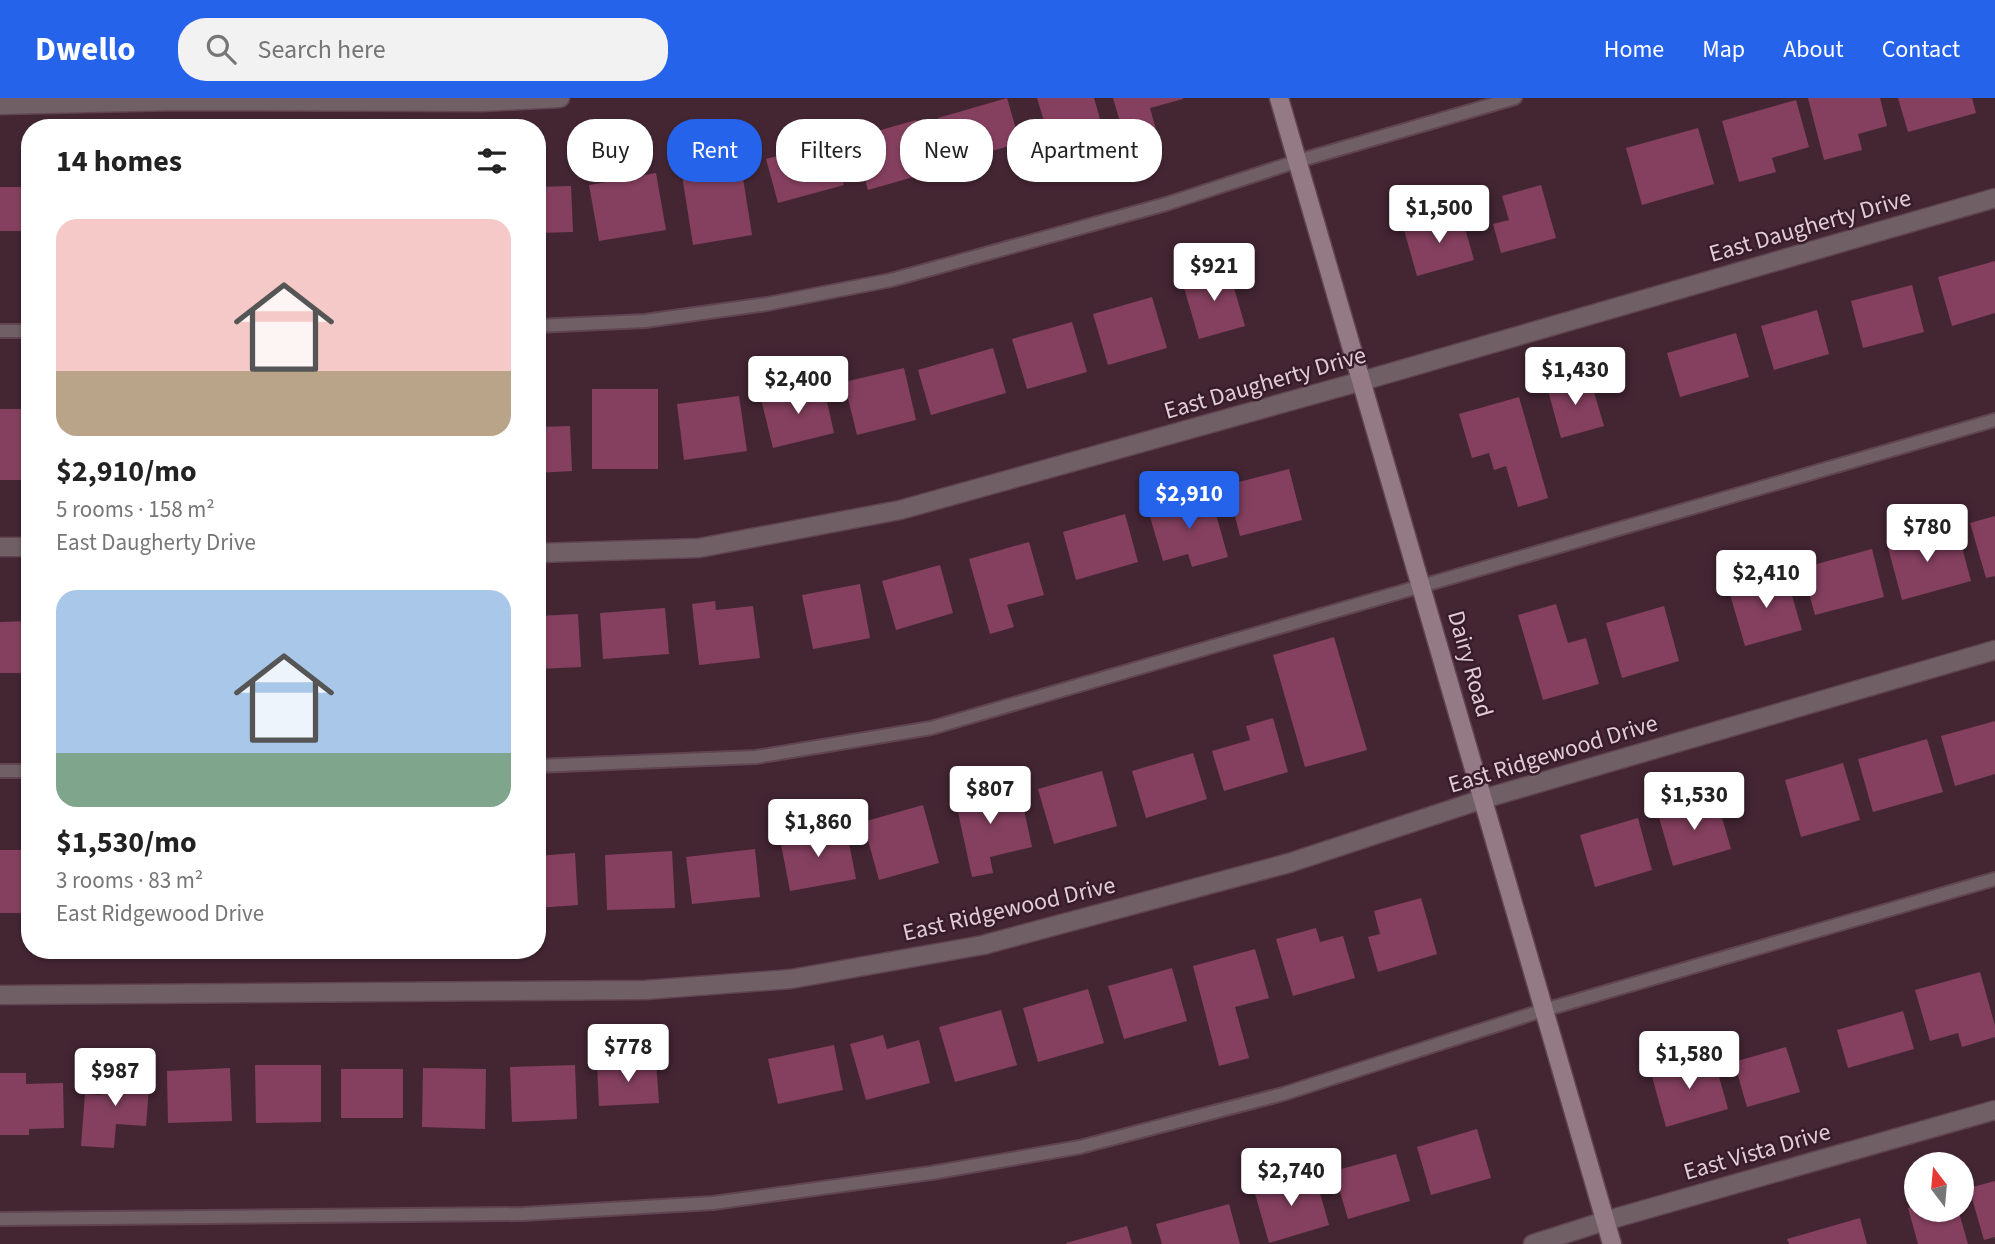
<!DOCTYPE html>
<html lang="en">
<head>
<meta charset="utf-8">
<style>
  body { margin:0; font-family:"Source Sans 3",sans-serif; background:#f2f2f2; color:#222; height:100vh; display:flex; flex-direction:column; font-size:26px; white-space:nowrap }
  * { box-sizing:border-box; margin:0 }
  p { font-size:23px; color:#767676 }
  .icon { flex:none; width:38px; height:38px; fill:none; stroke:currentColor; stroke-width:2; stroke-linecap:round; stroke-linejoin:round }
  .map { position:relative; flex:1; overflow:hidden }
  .panel { position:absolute; left:21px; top:21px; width:525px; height:840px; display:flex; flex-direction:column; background:#fff; border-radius:28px; box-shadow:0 2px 5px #0004 }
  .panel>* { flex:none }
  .top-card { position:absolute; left:567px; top:21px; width:665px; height:63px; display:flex; gap:14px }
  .needle { width:46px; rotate:344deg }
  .tools { position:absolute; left:1904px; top:1054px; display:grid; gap:14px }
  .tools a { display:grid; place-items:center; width:70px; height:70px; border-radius:50%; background:#fff; box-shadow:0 2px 5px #0004; font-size:35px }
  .price { position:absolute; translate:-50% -60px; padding:0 16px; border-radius:7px; background:#fff; color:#222; font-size:23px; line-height:46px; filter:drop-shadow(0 2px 4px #0008) }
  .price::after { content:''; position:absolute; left:50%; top:42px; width:21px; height:16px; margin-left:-10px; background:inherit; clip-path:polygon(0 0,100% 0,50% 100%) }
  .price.active { background:#2563eb; color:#fff }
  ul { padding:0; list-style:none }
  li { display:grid; align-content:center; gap:14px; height:371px; padding:0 35px }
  li span { display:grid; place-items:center; height:217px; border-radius:21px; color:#555 }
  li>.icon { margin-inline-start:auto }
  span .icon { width:126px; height:126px; fill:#fffc; stroke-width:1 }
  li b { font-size:30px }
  h2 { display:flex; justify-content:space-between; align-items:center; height:84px; padding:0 35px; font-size:30px }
  .pill { padding:0 24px; border-radius:28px; background:#fff; box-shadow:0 2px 5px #0004; font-size:24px; line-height:63px }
  .pill.active { background:#2563eb; color:#fff }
  header { display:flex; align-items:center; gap:42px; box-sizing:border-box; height:98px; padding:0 35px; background:#2563eb; color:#fff }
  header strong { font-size:33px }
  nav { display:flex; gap:38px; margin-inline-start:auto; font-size:24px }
  .search { width:490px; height:63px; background:#f2f2f2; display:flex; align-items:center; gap:18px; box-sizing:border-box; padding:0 24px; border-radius:28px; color:#767676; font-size:26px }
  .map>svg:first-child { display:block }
  .building { fill:#85405f }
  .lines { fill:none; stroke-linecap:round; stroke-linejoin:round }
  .lane-casing { stroke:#604450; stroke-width:16 }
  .street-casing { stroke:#604450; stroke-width:21 }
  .secondary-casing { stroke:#604450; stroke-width:21 }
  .lane { stroke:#706066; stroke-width:12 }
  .street { stroke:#706066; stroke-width:18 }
  .secondary { stroke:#937a84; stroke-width:18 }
  .labels { text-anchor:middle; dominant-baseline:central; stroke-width:5; stroke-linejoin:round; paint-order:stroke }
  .street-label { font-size:24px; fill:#e0ccd4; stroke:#391c29 }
</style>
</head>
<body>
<header>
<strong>Dwello</strong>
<div class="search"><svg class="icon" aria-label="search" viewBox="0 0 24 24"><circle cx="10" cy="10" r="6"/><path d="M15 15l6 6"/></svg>Search here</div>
<nav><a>Home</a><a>Map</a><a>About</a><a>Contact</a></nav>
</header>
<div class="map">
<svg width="1995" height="1146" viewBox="0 0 1995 1146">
  <rect width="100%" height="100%" fill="#442633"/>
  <path class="building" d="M1007,0L1020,45L950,65L938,20Z
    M1037,0H1094L1100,21L1048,36Z
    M1113,0H1183V1L1150,10L1160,46L1129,55Z
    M1808,0H1880L1887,28L1858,36L1862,52L1824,62Z
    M1898,0H1972L1976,15L1908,34Z
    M1796,2L1809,49L1772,60L1776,74L1739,84L1722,23Z
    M916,22L931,74L868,92L853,40Z
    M1698,30L1714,86L1642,107L1626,50Z
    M831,43L844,87L778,105L766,61Z
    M740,61L752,137L693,147L681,71Z
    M656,75L666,132L599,143L589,87Z
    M1541,87L1556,140L1501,155L1493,126L1509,122L1502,98Z
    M571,88L573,134L537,135V89Z
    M0,89H30V133H0Z
    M1461,116L1474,162L1417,178L1404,132Z
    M1995,163V215L1952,228L1938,179Z
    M1228,169L1245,228L1199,241L1182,183Z
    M1912,187L1924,234L1863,250L1851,203Z
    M1152,199L1167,250L1108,267L1093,216Z
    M1817,212L1829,256L1774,272L1761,228Z
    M1072,224L1087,274L1027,291L1012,241Z
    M1736,235L1749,279L1680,299L1667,255Z
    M993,250L1006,295L931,317L918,272Z
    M904,270L916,322L857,337L844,284Z
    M1589,277L1604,328L1561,340L1547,289Z
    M823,286L834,335L773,350L761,301Z
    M592,291H658V371H592Z
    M739,298L747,353L684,362L677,306Z
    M1519,299L1548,400L1518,409L1506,368L1494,372L1489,355L1472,360L1459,316Z
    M0,311H30V382H0Z
    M570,328L572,373L537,375V329Z
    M1289,371L1302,422L1240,438L1227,387Z
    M1210,395L1228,459L1192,469L1188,456L1163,463L1148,412Z
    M1125,416L1138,464L1076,482L1063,434Z
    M1995,418V478L1986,480L1970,425Z
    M1925,431L1929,446L1959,438L1971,483L1902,502L1886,442Z
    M1029,444L1044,497L1007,507L1014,529L990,536L969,461Z
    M1872,451L1884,499L1815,517L1802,470Z
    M940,467L953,515L896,532L882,483Z
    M1786,477L1802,532L1745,548L1729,493Z
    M860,486L870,540L813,551L802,497Z
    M715,503L716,512L753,508L760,560L699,567L692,506Z
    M1556,506L1568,545L1586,540L1599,586L1543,602L1518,517Z
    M1664,508L1679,563L1622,580L1606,525Z
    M665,510L669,556L603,561L600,515Z
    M578,516L581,569L537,571V518Z
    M30,523V575H0V524Z
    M1334,539L1367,652L1305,669L1273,557Z
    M1273,620L1288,674L1224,693L1212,653L1250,642L1246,628Z
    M1995,623V676L1955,688L1941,638Z
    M1927,641L1943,694L1873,714L1858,661Z
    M1193,655L1207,701L1146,720L1132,673Z
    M1843,665L1860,722L1801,739L1785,682Z
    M1102,673L1117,728L1054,746L1038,691Z
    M987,684L991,704L1021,698L1032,749L990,759L993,775L972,779L953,691Z
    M1716,699L1731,751L1673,768L1658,716Z
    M923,707L939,765L879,782L863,724Z
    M1638,720L1652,772L1595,789L1580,737Z
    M846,729L856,781L790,793L780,741Z
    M755,751L760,799L692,806L686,759Z
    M0,752H30V815H0Z
    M672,753L675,810L607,812L605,757Z
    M575,755L578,807L537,810V758Z
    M1421,800L1437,856L1378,874L1368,839L1380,836L1374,813Z
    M1316,830L1320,844L1343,838L1355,880L1293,898L1276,841Z
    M1255,851L1269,900L1235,909L1249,960L1219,968L1193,868Z
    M1172,870L1187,923L1124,941L1108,888Z
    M1980,874L1995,928V939L1962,949L1958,935L1930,943L1915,892Z
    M1088,891L1104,945L1038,964L1023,910Z
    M1001,912L1017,967L955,984L939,929Z
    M1903,913L1914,951L1848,970L1837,932Z
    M883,937L887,951L919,942L930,985L866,1002L850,946Z
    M834,947L843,992L778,1006L768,961Z
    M1786,949L1800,994L1747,1009L1734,964Z
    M1713,957L1728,1011L1666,1029L1651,975Z
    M656,963L659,1005L599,1008L597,967Z
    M255,967H321V1024L256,1025Z
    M575,967L577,1021L512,1024L510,969Z
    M230,970L232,1023L168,1025L167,973Z
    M423,970L486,971L485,1031L422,1029Z
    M341,971H403V1020H341Z
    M104,973L150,976L146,1028L116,1026L114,1050L81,1048L85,996L102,997Z
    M0,975H26V986L63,985L64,1030L29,1031V1037H0Z
    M1477,1031L1491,1080L1431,1097L1417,1049Z
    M1396,1056L1410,1103L1348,1121L1334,1073Z
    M1314,1074L1329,1127L1269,1145L1254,1092Z
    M1995,1083V1139L1984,1142L1969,1090Z
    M1229,1106L1240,1146H1162L1156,1126Z
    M1916,1108V1111H1958L1968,1146H1918L1908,1110Z
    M1860,1120L1867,1146H1789L1787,1141Z
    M1127,1128L1132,1146H1067L1066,1145Z"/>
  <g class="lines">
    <g class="lane-casing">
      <path id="lane" d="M537,228L645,223L767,206L891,182L1166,106L1298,63L1515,0
        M0,233H30
        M537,668L756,659L931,630L1995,322
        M0,673H30
        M0,1121L523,1116L713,1105L931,1075L1080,1049L1283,996L1544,912L1995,781"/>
    </g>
    <g class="street-casing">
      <path id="street" d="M0,7L177,3L483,4L560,0
        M0,449H30
        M537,455L699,450L900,412L1362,283L1995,100
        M0,897L645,892L791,881L983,847L1289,765L1483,701L1995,552
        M1533,1146L1605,1123L1995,1012"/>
    </g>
    <g class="secondary-casing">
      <path id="secondary" d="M1279,0L1612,1146"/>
    </g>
    <use href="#lane" class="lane"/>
    <use href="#street" class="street"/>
    <use href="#secondary" class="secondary"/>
  </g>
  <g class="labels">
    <g class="street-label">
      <text transform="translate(1810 128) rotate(-16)">East Daugherty Drive</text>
      <text transform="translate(1265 285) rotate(-16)">East Daugherty Drive</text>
      <text transform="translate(1470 566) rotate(74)">Dairy Road</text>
      <text transform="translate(1553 656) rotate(-17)">East Ridgewood Drive</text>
      <text transform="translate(1009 811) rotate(-13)">East Ridgewood Drive</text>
      <text transform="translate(1757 1054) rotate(-16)">East Vista Drive</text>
    </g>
  </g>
</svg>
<div class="tools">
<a><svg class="needle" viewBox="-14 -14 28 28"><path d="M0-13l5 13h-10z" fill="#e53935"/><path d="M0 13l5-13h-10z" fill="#767676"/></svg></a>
</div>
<b class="price" style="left:1439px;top:147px">$1,500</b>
<b class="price" style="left:1214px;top:205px">$921</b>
<b class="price" style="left:1575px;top:309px">$1,430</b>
<b class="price" style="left:798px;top:318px">$2,400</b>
<b class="price active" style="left:1189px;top:433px">$2,910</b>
<b class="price" style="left:1927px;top:466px">$780</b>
<b class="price" style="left:1766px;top:512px">$2,410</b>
<b class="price" style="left:990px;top:728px">$807</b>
<b class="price" style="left:1694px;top:734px">$1,530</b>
<b class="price" style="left:818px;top:761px">$1,860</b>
<b class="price" style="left:628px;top:986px">$778</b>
<b class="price" style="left:1689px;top:993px">$1,580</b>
<b class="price" style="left:115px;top:1010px">$987</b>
<b class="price" style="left:1291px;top:1110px">$2,740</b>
<div class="top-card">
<a class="pill">Buy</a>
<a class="pill active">Rent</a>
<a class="pill">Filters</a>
<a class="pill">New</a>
<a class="pill">Apartment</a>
</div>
<section class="panel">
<h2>14 homes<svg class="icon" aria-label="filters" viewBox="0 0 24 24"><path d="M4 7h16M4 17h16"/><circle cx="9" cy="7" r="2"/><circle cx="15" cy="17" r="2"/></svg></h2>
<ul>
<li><span style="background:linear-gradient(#f6c9c9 70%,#b9a48a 0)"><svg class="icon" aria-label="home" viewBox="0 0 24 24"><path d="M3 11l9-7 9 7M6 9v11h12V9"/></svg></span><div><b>$2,910/mo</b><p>5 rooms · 158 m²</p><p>East Daugherty Drive</p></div></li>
<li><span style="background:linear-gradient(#a9c7e8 75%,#7fa58c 0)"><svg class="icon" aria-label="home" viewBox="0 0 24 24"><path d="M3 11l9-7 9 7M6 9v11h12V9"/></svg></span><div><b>$1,530/mo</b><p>3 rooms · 83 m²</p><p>East Ridgewood Drive</p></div></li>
</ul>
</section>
</div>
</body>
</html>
